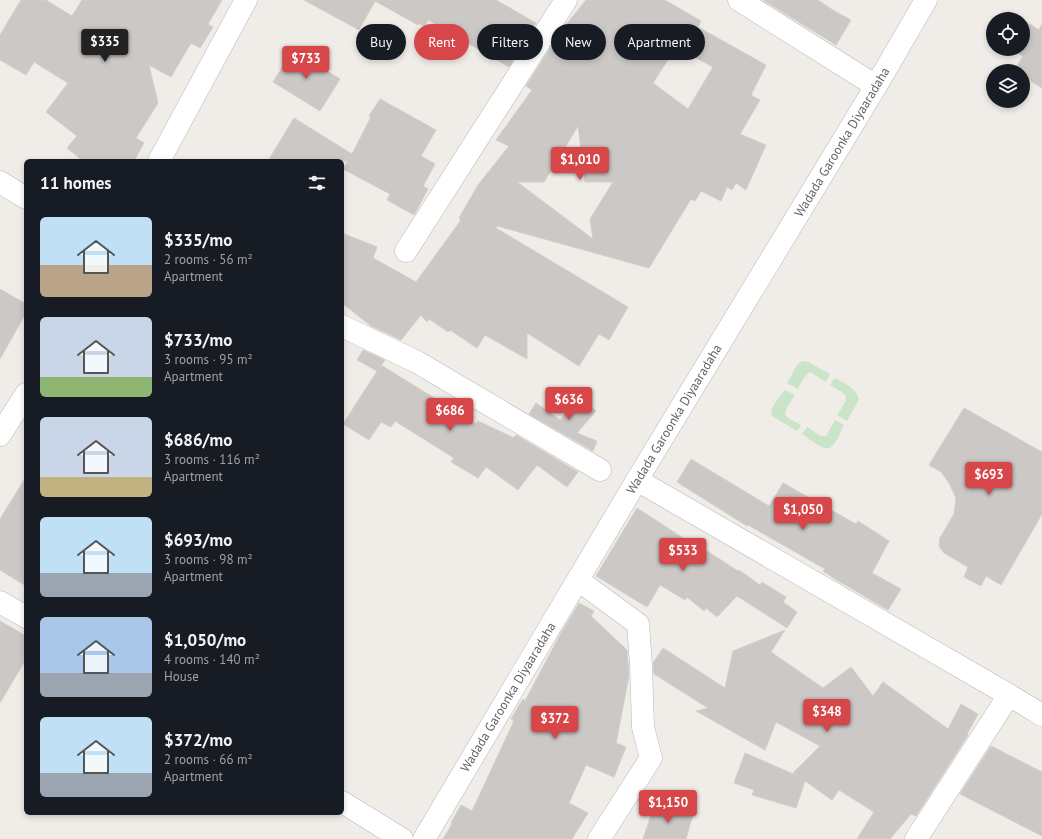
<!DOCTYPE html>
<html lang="en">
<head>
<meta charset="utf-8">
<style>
  body { margin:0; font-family:"PT Sans",sans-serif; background:#20242c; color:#f1f3f6; height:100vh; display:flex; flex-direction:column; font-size:15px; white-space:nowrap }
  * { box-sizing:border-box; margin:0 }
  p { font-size:13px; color:#9ea1a6 }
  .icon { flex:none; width:22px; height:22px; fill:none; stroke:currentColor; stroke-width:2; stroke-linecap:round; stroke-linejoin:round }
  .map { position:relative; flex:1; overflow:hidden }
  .details { position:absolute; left:24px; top:159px; width:320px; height:656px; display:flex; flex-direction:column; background:#171b24; border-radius:6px; box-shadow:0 2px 6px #0003 }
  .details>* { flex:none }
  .top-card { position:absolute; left:356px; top:24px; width:380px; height:36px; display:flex; gap:8px }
  .tools { position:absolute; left:986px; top:12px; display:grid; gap:8px }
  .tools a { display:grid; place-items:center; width:44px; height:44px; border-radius:50%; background:#171b24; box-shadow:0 2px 6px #0003; font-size:20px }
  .price { position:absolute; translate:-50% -34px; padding:0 9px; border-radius:4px; background:#d74749; color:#fff; font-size:13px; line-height:26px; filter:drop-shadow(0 1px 2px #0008) }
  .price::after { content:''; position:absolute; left:50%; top:24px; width:12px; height:9px; margin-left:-6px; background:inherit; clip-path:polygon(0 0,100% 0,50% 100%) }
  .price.active { background:#222; color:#fff }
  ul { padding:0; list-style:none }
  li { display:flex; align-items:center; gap:12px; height:100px; padding:0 16px }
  li span { display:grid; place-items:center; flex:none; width:112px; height:80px; border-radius:6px; color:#555 }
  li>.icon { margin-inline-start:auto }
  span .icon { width:48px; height:48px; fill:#fffc; stroke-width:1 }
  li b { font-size:17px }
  h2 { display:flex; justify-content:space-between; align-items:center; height:48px; padding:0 16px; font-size:17px }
  .pill { padding:0 14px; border-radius:18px; background:#171b24; box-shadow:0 2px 6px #0003; font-size:14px; line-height:36px }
  .pill.active { background:#d74749; color:#fff }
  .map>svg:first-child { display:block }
  .green { fill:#cae4c8 }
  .building { fill:#cbc8c5; stroke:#d4cfc7; fill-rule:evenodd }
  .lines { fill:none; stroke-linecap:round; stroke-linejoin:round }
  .street-casing { stroke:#b5b8bb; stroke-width:23 }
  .secondary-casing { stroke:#b4b7bb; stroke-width:23 }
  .street { stroke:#fff; stroke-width:22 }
  .secondary { stroke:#fff; stroke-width:22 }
  .labels { text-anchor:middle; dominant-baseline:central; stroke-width:3.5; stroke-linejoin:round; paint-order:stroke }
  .street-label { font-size:13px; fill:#606367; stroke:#fff }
</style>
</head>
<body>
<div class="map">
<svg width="1042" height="839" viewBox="0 0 1042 839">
  <rect width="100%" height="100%" fill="#f0ede8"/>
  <path class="green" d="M802,361L808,362L830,374L826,382L810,372C804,376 801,383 798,389L787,383L797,365Z
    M835,378C844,383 856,388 859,399L847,421L837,415C850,395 850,397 830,385Z
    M785,390L795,395L787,407L785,414L788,418L801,425L797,431L772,416C769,407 780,397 785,390Z
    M835,420L844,425C841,431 836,444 830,448C824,451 808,438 802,434L807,427L821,436H826Z"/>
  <path class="building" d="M21,0H46L72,16L82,0H222L208,24L213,27L200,48L191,43L171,77L149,65L158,103L136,138L144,143L134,161H83L67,148L77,136L46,112L68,83L34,62L26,75L0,60V35Z
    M304,0H496L536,23L509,67L428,20L424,27L419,23L418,25L375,1L359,30Z
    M586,0H665L701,21L698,27L766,65L751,95L760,100L740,134L766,145L746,190L736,183L732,190L727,187L721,201L701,191L695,201L691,199L649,268L497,226L496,228L628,307L609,340L599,334L579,366L527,333V359L485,335L477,348L450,330L448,332L429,319L427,322L421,315L401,340L371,326L342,303V233L377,247L373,258L416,282L461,220L459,218L478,185L509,146L496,140L532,90L526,86L561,31ZM676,47L713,67L688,109L653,83ZM578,126L585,182H613L590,219L593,239L517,182H544Z
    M763,0H818L836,12L851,20L836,45Z
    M1008,11L1021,19H1003Z
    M1023,20L1039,30L1042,24V88L1023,76V71H1014L1023,56L1011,49H1023Z
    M293,50L340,79L320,111L273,82Z
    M380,99L436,130L421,156L435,164L423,186L428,189L414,215L387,200L390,194L343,169L348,161H268L294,118L352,154L371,117L369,116Z
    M0,289L26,304V313L0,359Z
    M363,350L385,360L377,371L357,360Z
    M381,365L476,424L478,421L514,438L516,435L578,472L567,487L537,465L518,490L486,467L478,478L451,462L454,458L395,421L391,427L381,422L369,440L343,424Z
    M579,397L596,411L577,433L597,441L593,451L529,414L536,403L560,420Z
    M964,408L1042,452V514L1001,585L986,576L981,586L964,577L968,567L944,553L939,546L940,538L954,514L956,498L949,483L941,472L929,465Z
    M691,459L769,506L783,483L856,524L858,521L889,541L872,573L901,589L888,610L842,583H841L823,571L825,569L748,525L747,526L677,482Z
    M26,477V586L0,570V519Z
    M637,508L706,553L707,551L738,571L739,570L760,585L762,582L786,597L783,602L797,612L787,628L737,596L717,617L706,608L704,611L687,597L685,600L660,585L647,607L596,576Z
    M579,603L594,611L591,616L627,650L629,676L616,743L626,747L614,777L586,765L569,803L588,813L572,839H443L452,824L451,823L461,805L472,811L514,721L511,719L523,699L525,701L561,633Z
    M0,621L26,636V659L0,703Z
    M785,630L771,652L823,688L851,667L873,696L883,682L948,729L961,704L978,714L967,734L968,735L916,816L911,814L890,839H857L874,812L839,790L832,800L805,781L796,808L752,795L754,790L734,783L745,753L798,776L793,773L820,746L776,722L765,750L696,711L708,708L654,674L653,663L663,648L725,688L733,651Z
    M991,746L1042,772V836L960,794Z
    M655,803L693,814L686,839H643Z"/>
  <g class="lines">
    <g class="street-casing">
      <path id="street" d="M739,0L876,86
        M159,161L246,0
        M0,182L26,198
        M406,251L566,0
        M342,326L417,362L600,470
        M0,435L26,394
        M637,480L1009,695L1042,715
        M578,580L638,624L641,665L643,727L651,758L599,839
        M0,602L26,617
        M342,802L402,839
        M916,839L1009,695"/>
    </g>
    <g class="secondary-casing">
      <path id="secondary" d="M424,839L637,480L876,86L926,0"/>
    </g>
    <use href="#street" class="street"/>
    <use href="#secondary" class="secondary"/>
  </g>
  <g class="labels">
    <g class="street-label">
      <text transform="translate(842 142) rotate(-59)">Wadada Garoonka Diyaaradaha</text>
      <text transform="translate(674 419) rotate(-59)">Wadada Garoonka Diyaaradaha</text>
      <text transform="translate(508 697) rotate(-59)">Wadada Garoonka Diyaaradaha</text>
    </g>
  </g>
</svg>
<div class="tools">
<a><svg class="icon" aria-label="locate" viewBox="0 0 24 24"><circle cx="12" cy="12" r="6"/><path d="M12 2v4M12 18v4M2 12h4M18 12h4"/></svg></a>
<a><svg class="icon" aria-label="layers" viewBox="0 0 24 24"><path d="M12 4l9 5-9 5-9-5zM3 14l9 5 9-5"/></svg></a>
</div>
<b class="price active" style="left:105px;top:63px">$335</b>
<b class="price" style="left:306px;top:80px">$733</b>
<b class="price" style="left:580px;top:181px">$1,010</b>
<b class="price" style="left:569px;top:421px">$636</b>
<b class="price" style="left:450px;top:432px">$686</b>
<b class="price" style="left:989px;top:496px">$693</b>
<b class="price" style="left:803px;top:531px">$1,050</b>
<b class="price" style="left:683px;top:572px">$533</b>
<b class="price" style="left:827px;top:733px">$348</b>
<b class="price" style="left:555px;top:740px">$372</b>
<b class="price" style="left:668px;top:824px">$1,150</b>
<div class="top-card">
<a class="pill">Buy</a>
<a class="pill active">Rent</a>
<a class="pill">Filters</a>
<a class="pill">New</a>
<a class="pill">Apartment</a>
</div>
<section class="details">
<h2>11 homes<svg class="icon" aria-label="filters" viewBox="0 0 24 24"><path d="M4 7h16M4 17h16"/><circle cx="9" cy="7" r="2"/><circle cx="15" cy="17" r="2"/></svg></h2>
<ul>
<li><span style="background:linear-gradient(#bfe0f5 60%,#b9a48a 0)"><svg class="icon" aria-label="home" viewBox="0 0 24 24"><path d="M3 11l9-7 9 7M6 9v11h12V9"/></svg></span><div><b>$335/mo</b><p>2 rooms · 56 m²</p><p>Apartment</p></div></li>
<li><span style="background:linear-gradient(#c9d6e8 75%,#8fb573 0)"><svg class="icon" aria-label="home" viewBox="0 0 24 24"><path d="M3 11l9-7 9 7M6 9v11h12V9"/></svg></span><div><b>$733/mo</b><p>3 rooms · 95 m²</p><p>Apartment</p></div></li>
<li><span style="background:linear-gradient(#c9d6e8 75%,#c2b280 0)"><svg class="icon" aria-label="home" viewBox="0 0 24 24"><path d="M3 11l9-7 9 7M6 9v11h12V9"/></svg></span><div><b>$686/mo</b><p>3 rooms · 116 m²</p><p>Apartment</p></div></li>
<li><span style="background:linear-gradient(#bfe0f5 70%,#9aa5b1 0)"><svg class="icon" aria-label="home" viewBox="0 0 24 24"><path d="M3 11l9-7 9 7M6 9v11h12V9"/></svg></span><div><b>$693/mo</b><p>3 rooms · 98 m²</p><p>Apartment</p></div></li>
<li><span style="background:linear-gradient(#a9c7e8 70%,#9aa5b1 0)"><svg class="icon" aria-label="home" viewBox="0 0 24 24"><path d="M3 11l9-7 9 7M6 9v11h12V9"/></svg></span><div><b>$1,050/mo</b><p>4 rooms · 140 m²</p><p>House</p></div></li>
<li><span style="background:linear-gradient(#bfe0f5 70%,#9aa5b1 0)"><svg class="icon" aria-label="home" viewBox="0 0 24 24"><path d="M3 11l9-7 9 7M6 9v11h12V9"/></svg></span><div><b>$372/mo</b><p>2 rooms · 66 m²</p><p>Apartment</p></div></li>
</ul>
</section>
</div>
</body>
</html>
